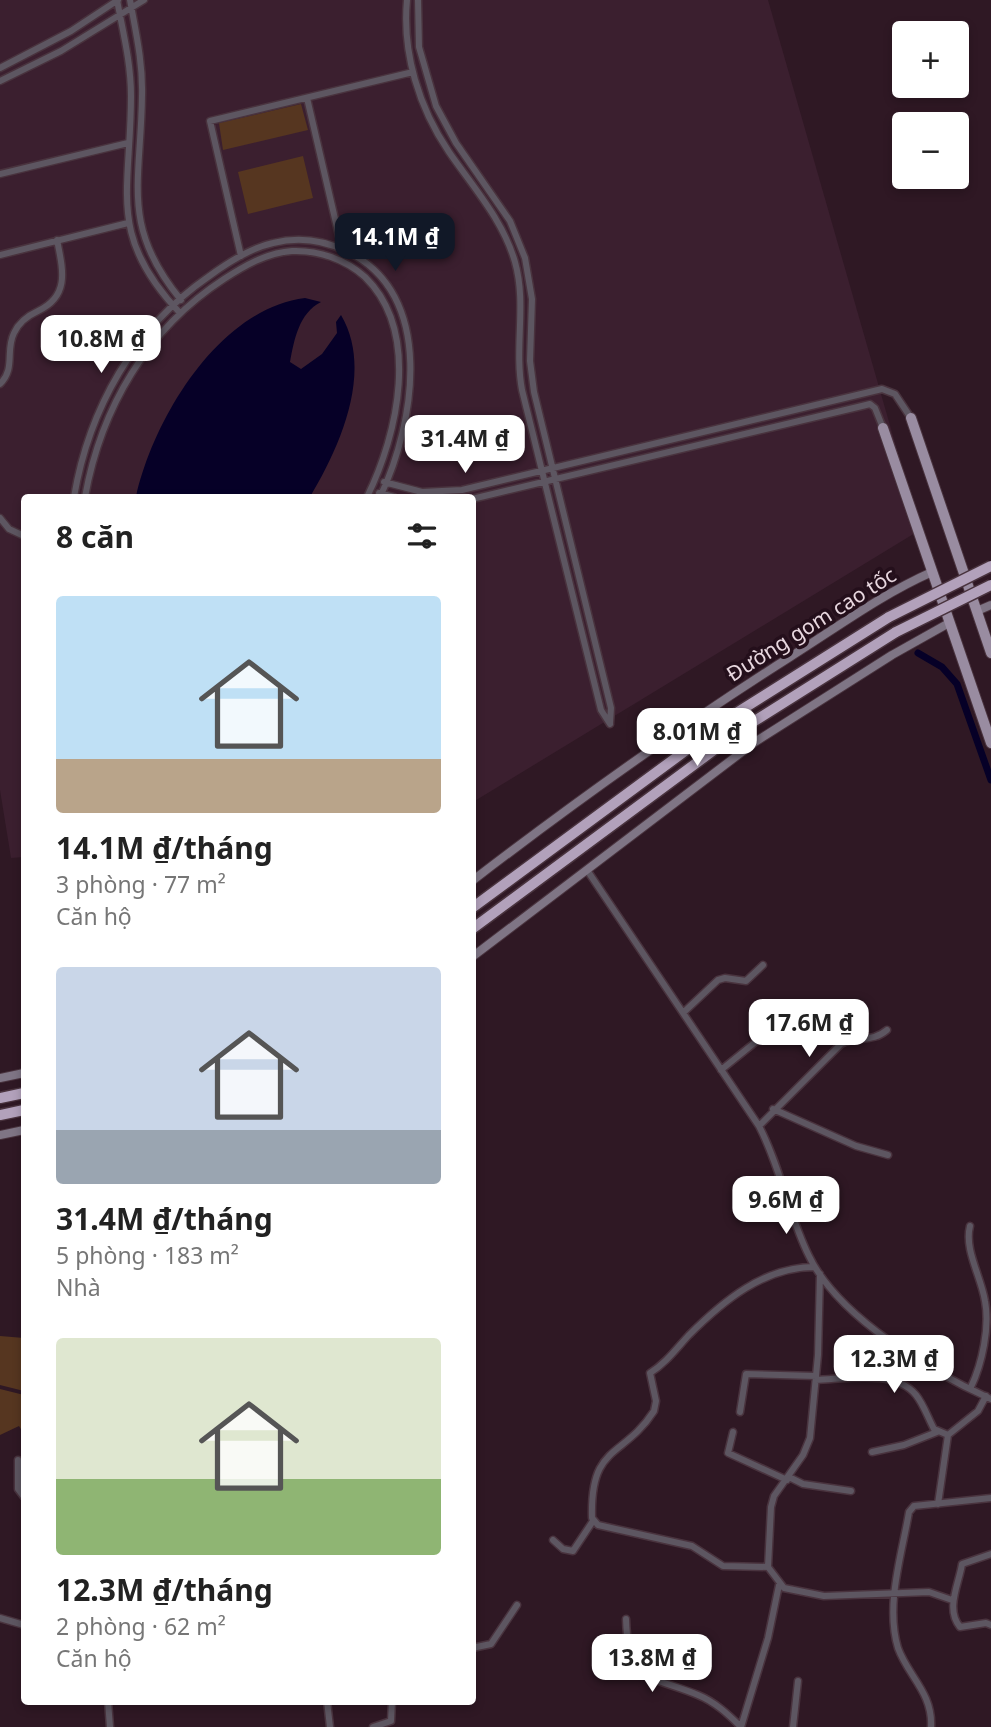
<!DOCTYPE html>
<html lang="vi">
<head>
<meta charset="utf-8">
<style>
  body { margin:0; font-family:"Noto Sans",sans-serif; background:#f2f2f2; color:#222; height:100vh; display:flex; flex-direction:column; font-size:26px; white-space:nowrap }
  * { box-sizing:border-box; margin:0 }
  p { font-size:23px; color:#767676 }
  .icon { flex:none; width:38px; height:38px; fill:none; stroke:currentColor; stroke-width:2; stroke-linecap:round; stroke-linejoin:round }
  .map { position:relative; flex:1; overflow:hidden }
  .sheet { position:absolute; left:21px; top:494px; width:455px; height:1211px; display:flex; flex-direction:column; background:#fff; border-radius:7px; box-shadow:0 4px 10px #0003 }
  .sheet>* { flex:none }
  .fabs { position:absolute; left:892px; top:21px; display:grid; gap:14px }
  .fabs a { display:grid; place-items:center; width:77px; height:77px; border-radius:7px; background:#fff; box-shadow:0 4px 10px #0003; font-size:35px }
  .price { position:absolute; translate:-50% -60px; padding:0 16px; border-radius:14px; background:#fff; color:#222; font-size:23px; line-height:46px; filter:drop-shadow(0 2px 4px #0008) }
  .price::after { content:''; position:absolute; left:50%; top:42px; width:21px; height:16px; margin-left:-10px; background:inherit; clip-path:polygon(0 0,100% 0,50% 100%) }
  .price.active { background:#111827; color:#fff }
  ul { padding:0; list-style:none }
  li { display:grid; align-content:center; gap:14px; height:371px; padding:0 35px }
  li span { display:grid; place-items:center; height:217px; border-radius:7px; color:#555 }
  li>.icon { margin-inline-start:auto }
  span .icon { width:126px; height:126px; fill:#fffc; stroke-width:1 }
  li b { font-size:30px }
  h2 { display:flex; justify-content:space-between; align-items:center; height:84px; padding:0 35px; font-size:30px }
  .map>svg:first-child { display:block }
  .built { fill:#3b1f2f }
  .green { fill:#563620 }
  .water { fill:#060027 }
  .lines { fill:none; stroke-linecap:round; stroke-linejoin:round }
  .canal { stroke:#060027; stroke-width:7 }
  .minor-casing { stroke:#49333e; stroke-width:9 }
  .secondary-casing { stroke:#49333e; stroke-width:10 }
  .primary-casing { stroke:#49333e; stroke-width:12 }
  .motorway-casing { stroke:#49333e; stroke-width:13 }
  .minor { stroke:#5d5661; stroke-width:6 }
  .secondary { stroke:#7f7585; stroke-width:8 }
  .primary { stroke:#998ca1; stroke-width:10 }
  .motorway { stroke:#b2a1bb; stroke-width:10 }
  .motorway-bridge-casing { stroke:#49333e; stroke-width:13; stroke-linecap:butt }
  .motorway-bridge { stroke:#b2a1bb; stroke-width:10 }
  .labels { text-anchor:middle; dominant-baseline:central; stroke-width:7; stroke-linejoin:round; paint-order:stroke }
  .street-label { font-size:21px; fill:#e8d7df; stroke:#240f1b }
</style>
</head>
<body>
<div class="map">
<svg width="991" height="1727" viewBox="0 0 991 1727">
  <rect width="100%" height="100%" fill="#2f1824"/>
  <path class="built" d="M0,0H768L920,530L473,802L472,497H24V857L11,858L0,790Z"/>
  <path class="green" d="M301,104L308,130L223,150L219,123Z
    M303,156L313,198L248,214L238,172Z
    M0,1336L24,1338V1391L0,1385Z
    M0,1389L24,1395V1434L19,1426L0,1435Z"/>
  <path class="water" d="M305,298L321,302C299,313 294,340 290,362L301,369L322,354L337,333L336,322L341,315C374,371 340,447 310,497H136C153,420 218,309 305,298Z"/>
  <g class="lines">
    <path class="canal" d="M918,653L942,667L957,684L991,780"/>
    <g class="minor-casing">
      <path id="minor" d="M117,0C123,32 131,63 131,96C131,191 106,235 180,313
        M130,0C136,33 143,63 142,96C141,182 120,226 181,300
        M407,0C402,53 419,108 449,152C473,187 503,220 515,262C527,304 514,347 522,390L601,710L610,724
        M418,0L419,47L436,106L456,143L510,221L525,258L532,299L530,361L534,392L611,708L610,723
        M0,68L71,31L118,0
        M0,81L61,51L144,0
        M307,98L342,249
        M0,174L128,143
        M0,255L128,223
        M241,256L210,121L413,72
        M0,384C16,368 5,351 14,333C19,322 27,316 38,311C70,296 63,270 57,240
        M384,482L422,492L462,490L882,389L895,394L911,418
        M379,493L394,497
        M74,497C89,409 134,328 208,277C227,263 250,248 273,243C297,237 323,240 346,251C437,293 415,424 380,497
        M85,497C101,408 147,329 224,279C244,266 266,253 292,251C318,250 345,259 365,277C421,332 398,434 367,497
        M472,499L862,406L870,404L875,408L883,428
        M0,518L9,529L24,536
        M587,870L759,1126C781,1168 788,1214 809,1256C838,1317 931,1372 991,1399
        M684,1012L718,980L725,978L746,981L763,965
        M721,1070L758,1040
        M773,1109L856,1146L888,1155
        M759,1126L841,1044C857,1035 872,1043 887,1030
        M970,1226C964,1250 981,1276 985,1301C990,1327 982,1364 971,1387
        M820,1274L818,1355L810,1438L803,1455L774,1496L771,1507L768,1567L784,1588L824,1596L929,1592L952,1600
        M816,1380C846,1379 895,1369 916,1395C924,1405 928,1418 934,1429L948,1435
        M740,1412L746,1374L816,1376
        M733,1432L728,1453L787,1480
        M872,1452L904,1445L937,1432
        M18,1460V1489L24,1497
        M789,1477L803,1484L851,1491
        M938,1504L948,1435L978,1411L986,1396
        M553,1540L563,1549L573,1551L593,1521
        M991,1554L962,1564C959,1584 945,1609 960,1627L986,1623L991,1625
        M768,1567L723,1566L692,1546L598,1525L592,1518C590,1443 623,1459 654,1411L656,1401L650,1373C666,1363 676,1349 689,1335C723,1301 764,1267 814,1267
        M0,1618L24,1625
        M626,1619C628,1684 647,1674 698,1695C715,1702 728,1714 741,1727
        M472,1648L491,1644L517,1605
        M108,1701L110,1727
        M327,1701L330,1727
        M373,1727L391,1721L392,1701
        M741,1727L768,1638L779,1585
        M793,1727L798,1681
        M931,1727C933,1693 908,1676 898,1648C885,1605 902,1554 909,1512L914,1506L991,1498"/>
    </g>
    <g class="secondary-casing">
      <path id="secondary" d="M977,611L991,605
        M472,881C575,802 681,726 790,657C836,628 882,594 932,572
        M472,957L755,742L892,655L949,623
        M0,1078L24,1073
        M0,1135L24,1130"/>
    </g>
    <g class="primary-casing">
      <path id="primary" d="M911,418L991,653
        M883,428L991,743"/>
    </g>
    <g class="motorway-casing">
      <path id="motorway" d="M472,908L738,712L889,617
        M472,929L745,727L896,632
        M0,1098L24,1093
        M0,1115L24,1110"/>
    </g>
    <use href="#minor" class="minor"/>
    <use href="#secondary" class="secondary"/>
    <use href="#primary" class="primary"/>
    <use href="#motorway" class="motorway"/>
    <g class="motorway-bridge-casing">
      <path id="motorway-bridge" d="M889,617L991,566
        M896,632L991,585"/>
    </g>
    <use href="#motorway-bridge" class="motorway-bridge"/>
  </g>
  <g class="labels">
    <g class="street-label">
      <text transform="translate(811 624) rotate(-32)">Đường gom cao tốc</text>
    </g>
  </g>
</svg>
<div class="fabs">
<a>+</a>
<a>−</a>
</div>
<b class="price active" style="left:395px;top:273px">14.1M ₫</b>
<b class="price" style="left:101px;top:375px">10.8M ₫</b>
<b class="price" style="left:465px;top:475px">31.4M ₫</b>
<b class="price" style="left:697px;top:768px">8.01M ₫</b>
<b class="price" style="left:809px;top:1059px">17.6M ₫</b>
<b class="price" style="left:786px;top:1236px">9.6M ₫</b>
<b class="price" style="left:894px;top:1395px">12.3M ₫</b>
<b class="price" style="left:652px;top:1694px">13.8M ₫</b>
<section class="sheet">
<h2>8 căn<svg class="icon" aria-label="filters" viewBox="0 0 24 24"><path d="M4 7h16M4 17h16"/><circle cx="9" cy="7" r="2"/><circle cx="15" cy="17" r="2"/></svg></h2>
<ul>
<li><span style="background:linear-gradient(#bfe0f5 75%,#b9a48a 0)"><svg class="icon" aria-label="home" viewBox="0 0 24 24"><path d="M3 11l9-7 9 7M6 9v11h12V9"/></svg></span><div><b>14.1M ₫/tháng</b><p>3 phòng · 77 m²</p><p>Căn hộ</p></div></li>
<li><span style="background:linear-gradient(#c9d6e8 75%,#9aa5b1 0)"><svg class="icon" aria-label="home" viewBox="0 0 24 24"><path d="M3 11l9-7 9 7M6 9v11h12V9"/></svg></span><div><b>31.4M ₫/tháng</b><p>5 phòng · 183 m²</p><p>Nhà</p></div></li>
<li><span style="background:linear-gradient(#dfe7d0 65%,#8fb573 0)"><svg class="icon" aria-label="home" viewBox="0 0 24 24"><path d="M3 11l9-7 9 7M6 9v11h12V9"/></svg></span><div><b>12.3M ₫/tháng</b><p>2 phòng · 62 m²</p><p>Căn hộ</p></div></li>
</ul>
</section>
</div>
</body>
</html>
